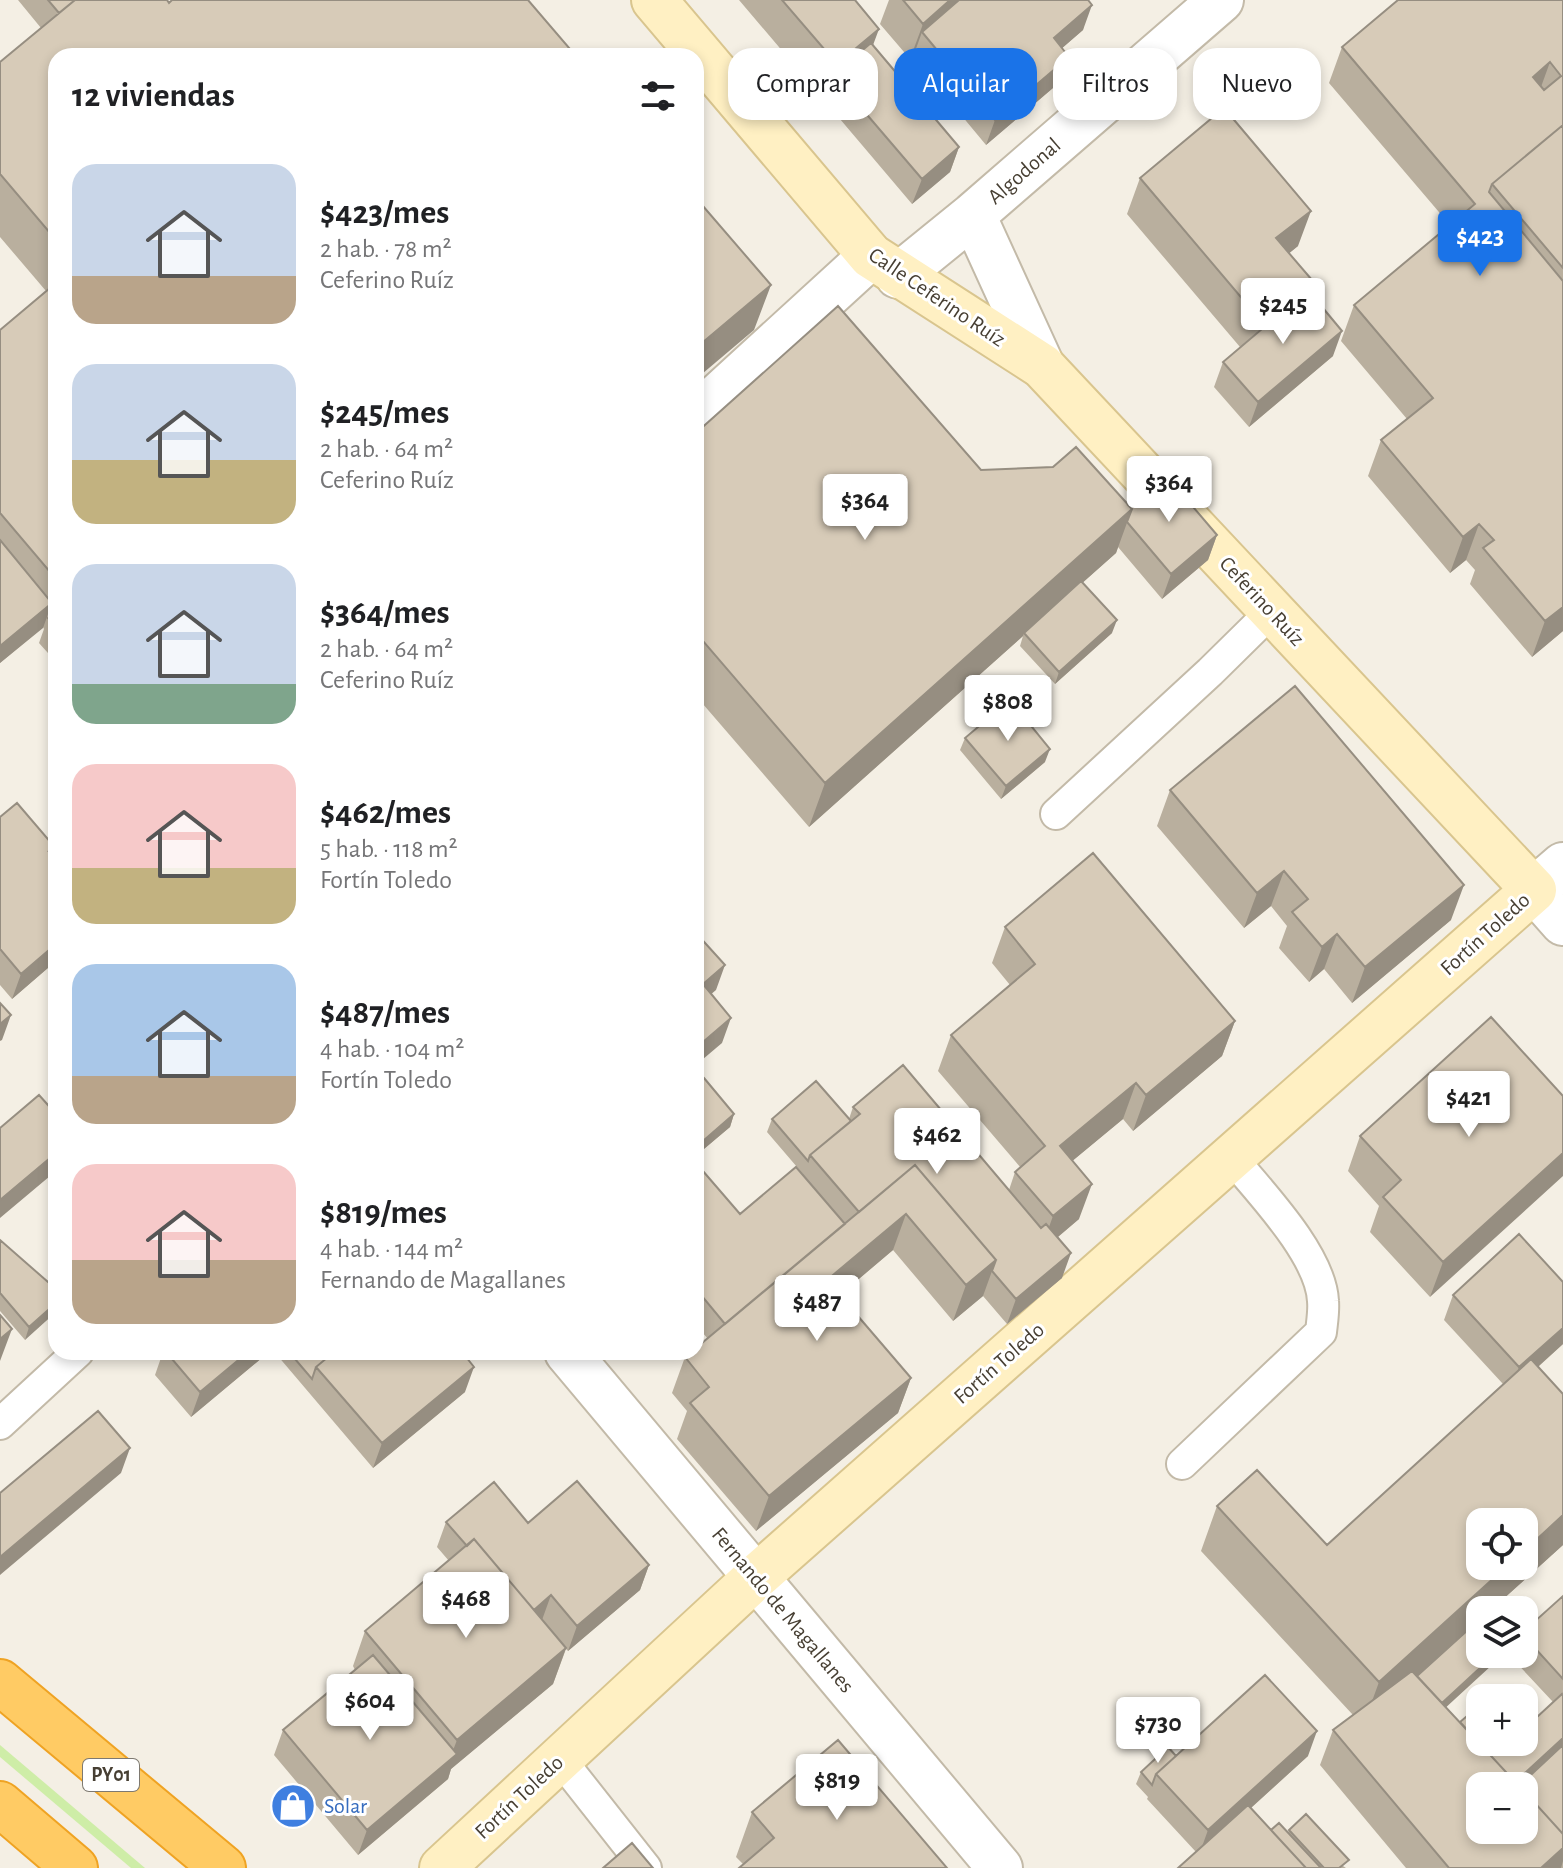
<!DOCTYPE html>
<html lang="es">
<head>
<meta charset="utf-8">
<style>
  body { margin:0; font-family:"Alegreya Sans",sans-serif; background:#f6f6f6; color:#202124; height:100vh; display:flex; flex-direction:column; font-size:30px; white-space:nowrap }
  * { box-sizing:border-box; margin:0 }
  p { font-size:26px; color:#757577 }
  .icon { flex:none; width:44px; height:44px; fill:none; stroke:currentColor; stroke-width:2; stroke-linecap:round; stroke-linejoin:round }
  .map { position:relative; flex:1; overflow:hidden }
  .sheet { position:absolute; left:48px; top:48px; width:656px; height:1312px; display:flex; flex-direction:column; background:#fff; border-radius:24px; box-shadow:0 4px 12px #0003 }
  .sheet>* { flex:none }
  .banner { position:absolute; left:728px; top:48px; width:714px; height:72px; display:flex; gap:16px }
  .buttons { position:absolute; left:1466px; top:1508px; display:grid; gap:16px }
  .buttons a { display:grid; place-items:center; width:72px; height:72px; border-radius:16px; background:#fff; box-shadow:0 4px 12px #0003; font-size:40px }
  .price { position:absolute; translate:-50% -68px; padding:0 18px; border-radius:8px; background:#fff; color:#222; font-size:26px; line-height:52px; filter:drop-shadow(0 2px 4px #0008) }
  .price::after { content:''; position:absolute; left:50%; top:48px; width:24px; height:18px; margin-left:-12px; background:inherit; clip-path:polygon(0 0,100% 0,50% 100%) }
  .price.active { background:#1a73e8; color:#fff }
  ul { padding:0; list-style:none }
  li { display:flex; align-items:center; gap:24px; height:200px; padding:0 24px }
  li span { display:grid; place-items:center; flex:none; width:224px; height:160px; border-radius:24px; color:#555 }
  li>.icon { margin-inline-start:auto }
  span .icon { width:96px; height:96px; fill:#fffc; stroke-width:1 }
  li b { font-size:34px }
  h2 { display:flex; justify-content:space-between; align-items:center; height:96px; padding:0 24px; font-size:34px }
  .pill { padding:0 28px; border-radius:24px; background:#fff; box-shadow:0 4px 12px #0003; font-size:28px; line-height:72px }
  .pill.active { background:#1a73e8; color:#fff }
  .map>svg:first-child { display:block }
  .green { fill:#ceeda7 }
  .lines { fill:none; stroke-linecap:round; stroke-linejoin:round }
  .lane-casing { stroke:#c3baa8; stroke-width:34 }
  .street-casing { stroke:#c3baa8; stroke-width:48 }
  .secondary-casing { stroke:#d9c58e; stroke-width:48 }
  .highway-casing { stroke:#efa323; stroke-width:48 }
  .lane { stroke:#fff; stroke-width:30 }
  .street { stroke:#fff; stroke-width:44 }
  .secondary { stroke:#fff0c3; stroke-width:44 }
  .highway { stroke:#ffcb64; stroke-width:44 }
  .wall { fill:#b9af9e }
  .shaded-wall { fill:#968e81 }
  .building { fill:#d7cbb8; stroke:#968e81; stroke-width:2; fill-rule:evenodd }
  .labels { text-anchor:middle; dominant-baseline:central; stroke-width:6; stroke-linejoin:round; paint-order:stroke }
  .shield { fill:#fff; stroke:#7e7970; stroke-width:2 }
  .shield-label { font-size:20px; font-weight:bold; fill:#473f33 }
  .street-label { font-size:22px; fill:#473f33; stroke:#fff }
  .shop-label { font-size:22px; fill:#366cbe; stroke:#fff; text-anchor:start }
</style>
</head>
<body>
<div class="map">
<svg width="1563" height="1868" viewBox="0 0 1563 1868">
  <rect width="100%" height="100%" fill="#f4efe4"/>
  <path class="green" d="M0,1745L145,1868H131L0,1757Z"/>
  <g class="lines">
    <g class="lane-casing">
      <path id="lane" d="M1056,814L1210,672L1272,611
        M0,1424L78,1352
        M1182,1464L1321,1332C1322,1322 1324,1311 1323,1301C1321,1255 1260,1192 1231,1157
        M560,1759L646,1868"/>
    </g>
    <g class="street-casing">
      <path id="street" d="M973,215L1042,366
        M898,276L973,215L1221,0
        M696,416L871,256
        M1563,865L1534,890L1563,923
        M567,1352L1000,1868"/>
    </g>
    <g class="secondary-casing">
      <path id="secondary" d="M442,1868L755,1578L1534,890L1042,366L871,256L654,0"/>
    </g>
    <g class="highway-casing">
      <path id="highway" d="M0,1682L223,1868
        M0,1804L75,1868"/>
    </g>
    <use href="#lane" class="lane"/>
    <use href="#street" class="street"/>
    <use href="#secondary" class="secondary"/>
    <use href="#highway" class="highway"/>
  </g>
  <path class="wall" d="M18,0H167L169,3L528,0L56,56V662L39,643L44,629L43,627L0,663V330L46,291L0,237V62L41,28Z
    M739,0H855L873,46L959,147L950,172L912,204Z
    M889,0H1088L1083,30L1062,48L1060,82L986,145L913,57L910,59L880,24Z
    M1563,0V631L1532,657L1470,584L1475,570L1466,560L1450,573L1368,476L1381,440L1407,419L1341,341L1354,305L1450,225L1329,83L1342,47Z
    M1140,178L1298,246L1289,253L1308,290L1333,356L1249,427L1214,387L1223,362L1240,347L1127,214Z
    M696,433L981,470L1128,505L1217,535L1208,560L1162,599L1118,547L1116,553L1082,583L1112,633L1055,684L1020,646L1023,636L809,827L696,696Z
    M965,738L1045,762L1001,799L960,750Z
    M1170,790L1451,920L1352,1003L1324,969L1309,982L1279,948L1287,926L1271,906L1244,928L1157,826Z
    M0,817L52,849L56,845V961L12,999L0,985Z
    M1005,927L1235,1021L1222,1056L1133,1131L1123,1119L1072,1161L1079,1219L1058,1237L1062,1278L1007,1324L983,1296L953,1321L893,1250L840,1295L911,1378L898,1413L756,1531L677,1439L687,1411L672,1393L685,1357L708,1339L696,1325V1163L740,1214L803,1174L767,1132L772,1119H849L853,1107L1009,1190L1015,1172L1021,1168L938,1071L951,1035L1010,985L992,963Z
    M696,1084L734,1114L730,1127L698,1154L696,1152Z
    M1563,1096L1430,1297L1370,1232L1379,1206L1348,1171L1360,1136Z
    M0,1240L56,1289L25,1340L0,1311Z
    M1453,1295L1563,1344L1538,1367L1563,1394V1545L1491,1610H1480L1446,1707L1460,1722L1524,1742L1553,1702L1512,1658L1514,1654H1524V1631L1563,1596V1868H1406L1320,1765L1333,1730L1353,1715L1201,1551L1217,1506L1327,1545L1503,1384L1444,1320Z
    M163,1352H269L191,1417L155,1375Z
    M278,1352H462L465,1392L373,1468L277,1355Z
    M446,1522L528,1523L649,1565L640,1590L568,1651L566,1649L553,1684L451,1769L448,1779L358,1855L274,1755L283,1730L355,1670L353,1666L365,1631L449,1561L437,1547Z
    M1176,1756H1308L1251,1808L1271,1830L1288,1833L1289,1830L1346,1868H1178L1196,1852L1147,1799L1148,1797L1136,1784L1141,1772Z
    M752,1812L947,1868L743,1864L736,1857Z"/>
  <path class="shaded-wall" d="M950,0H979L922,32L913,57L910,59L923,24Z
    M1092,5L1083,30L1045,63L1054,38Z
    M879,29L866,64L833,75L837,64Z
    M1069,57L1060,82L986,145L995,120Z
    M1550,62L1537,98L1533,77Z
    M959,147L950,172L912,204L922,179Z
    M1311,211L1298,246L1264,274L1276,238Z
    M1312,280L1299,315L1249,357L1262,322Z
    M771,285L754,330L696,379V348Z
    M1342,331L1333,356L1249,427L1258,402Z
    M1132,509L1116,553L1025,634L1024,633L1023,636L809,827L825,783Z
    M1479,524L1466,560L1450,573L1463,537Z
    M1217,535L1208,560L1162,599L1171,574Z
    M52,603L43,628L0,663V646Z
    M1563,607V631L1532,657L1545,621Z
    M1117,620L1112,633L1055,684L1059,672Z
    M1050,749L1045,762L1001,799L1006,786Z
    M1284,871L1271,906L1244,928L1257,893Z
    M1464,885L1451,920L1352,1003L1365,967Z
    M1337,934L1324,969L1309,982L1322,947Z
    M56,944V961L12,999L21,974Z
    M725,965L716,990L696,1007L703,984Z
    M11,1015L2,1040L0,1041V1024Z
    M731,1018L722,1043L696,1065V1048Z
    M1235,1021L1222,1056L1133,1131L1146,1095Z
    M1136,1083L1123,1119L1047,1182L1060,1146Z
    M734,1114L730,1127L698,1154L703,1141Z
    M56,1153V1171L0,1218V1200Z
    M1563,1153V1176L1430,1297L1443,1262Z
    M1092,1184L1079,1219L1040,1252L1053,1216Z
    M906,1214L893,1250L815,1316L827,1280Z
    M1071,1253L1062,1278L1007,1324L1016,1299Z
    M996,1260L983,1296L953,1321L966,1285Z
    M56,1303V1312L25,1340L29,1327Z
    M1563,1328V1344L1510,1392L1519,1367Z
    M12,1329L0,1361V1339Z
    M248,1352H269L191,1417L200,1392Z
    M474,1367L465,1392L373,1468L382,1443Z
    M911,1378L898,1413L756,1531L769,1496Z
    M130,1448L121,1473L0,1575V1557Z
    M1563,1515V1545L1491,1610H1480V1620L1363,1726L1379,1682L1507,1566H1524V1551Z
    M649,1565L640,1590L568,1651L577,1626Z
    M551,1595L542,1620L526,1616Z
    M566,1648L553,1684L451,1769L448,1779L358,1855L367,1830L449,1761L457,1740Z
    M1495,1654H1504L1430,1722L1434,1709Z
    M1317,1731L1308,1756L1199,1855L1208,1830Z
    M1563,1738V1755L1524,1790L1513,1786L1514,1783Z
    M1563,1848V1861L1561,1868H1541Z"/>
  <path class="building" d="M48,0H75L59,13Z
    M75,0H167L169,3L172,0H528L576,56H56V240L0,174V62Z
    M782,0H855L879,29L837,64Z
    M903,0H950L923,24Z
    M959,0H1088L1092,5L1054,38L1069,57L995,120L922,32Z
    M1398,0H1563V125L1492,184L1489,192L1563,281V607L1545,621L1483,548L1494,540L1479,524L1463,537L1381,440L1433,398L1354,305L1475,204L1342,47ZM1550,62L1561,76L1544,90L1533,77Z
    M871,43L959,147L922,179L833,75Z
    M1224,108L1311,211L1276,238L1312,280L1262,322L1140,178Z
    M1563,125V268L1492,184Z
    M696,198L771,285L696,348Z
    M56,283V579L0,513V330Z
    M1308,290L1342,331L1258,402L1223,362Z
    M838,306L981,470L1053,467L1076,447L1132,509L825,783L696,633V433Z
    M1165,474L1217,535L1171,574L1127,522L1132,509L1128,505Z
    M0,540L52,603L0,646Z
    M1081,581L1117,620L1059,672L1024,633Z
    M56,611V627L48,618Z
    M1295,686L1464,885L1365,967L1337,934L1322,947L1292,912L1308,899L1284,871L1257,893L1170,790Z
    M1010,700L1050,749L1006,786L965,738Z
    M17,803L53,845L48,852L56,845V944L21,974L0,949V817Z
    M1093,853L1235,1021L1146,1095L1136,1083L1060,1146L1092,1184L1053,1216L1015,1172L1045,1146L951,1035L1035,964L1005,927Z
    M696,933L725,965L703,984L731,1018L696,1048Z
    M0,1003L11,1015L0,1024Z
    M1491,1017L1563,1096V1153L1443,1262L1383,1197L1401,1180L1360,1136Z
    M903,1065L1041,1228L1046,1224L1071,1253L1016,1299L992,1271L996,1260L915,1165L859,1212L810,1155L860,1114L853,1107Z
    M704,1078L734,1114L703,1141L696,1133V1084Z
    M816,1081L851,1121L810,1155L808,1161L772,1119Z
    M39,1095L56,1114V1153L0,1200V1128Z
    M696,1163L740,1214L796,1167L845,1224L725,1324L696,1289Z
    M915,1165L996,1260L966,1285L906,1214L827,1280L911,1378L769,1496L690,1403L709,1387L685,1357L692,1352H696V1348Z
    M1519,1234L1563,1282V1328L1519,1367L1453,1295Z
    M0,1240L56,1289V1303L29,1327L0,1293Z
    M0,1315L12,1329L0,1339Z
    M166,1352H248L200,1392Z
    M289,1352H334L316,1367L312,1379Z
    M334,1352H462L474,1367L382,1443L316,1367Z
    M1531,1359L1563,1394V1515L1524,1551V1522H1480V1566H1507L1379,1682L1217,1506L1257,1470L1327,1545Z
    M98,1411L130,1448L0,1557V1493Z
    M577,1481L649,1565L577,1626L551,1595L534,1610L474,1539L467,1546L446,1522L494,1482L528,1523Z
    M474,1539L566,1648L457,1740L365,1631Z
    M1563,1596V1679L1524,1636V1631Z
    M1480,1619V1654H1495L1442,1703L1417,1676Z
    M373,1655L457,1754L367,1830L283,1730Z
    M1412,1671L1519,1786H1480V1830H1524V1791L1563,1834V1848L1541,1868H1449L1333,1730Z
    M1265,1675L1317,1731L1208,1830L1156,1774Z
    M1562,1694L1563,1696V1738L1515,1782L1460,1722L1480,1705V1742H1524V1729Z
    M838,1740L947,1868H739L774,1838L752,1812Z
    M1563,1745V1834L1524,1791V1786H1519Z
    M1168,1747L1176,1756L1156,1774L1152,1785L1141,1772Z
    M1248,1805L1306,1868H1178Z
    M1306,1814L1349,1860L1339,1868H1324L1289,1830Z
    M1279,1823L1321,1868H1306L1271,1830Z
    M632,1843L653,1868H603Z"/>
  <defs>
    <g id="shop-disc" transform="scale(2.3)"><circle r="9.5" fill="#3f7fe0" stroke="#fff"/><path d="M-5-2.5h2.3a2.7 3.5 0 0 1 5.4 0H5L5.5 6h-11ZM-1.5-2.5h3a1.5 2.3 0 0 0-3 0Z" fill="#fff"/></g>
  </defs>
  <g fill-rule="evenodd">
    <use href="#shop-disc" x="293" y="1806"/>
  </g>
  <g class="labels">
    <rect class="shield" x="83" y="1759" width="56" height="32" rx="6"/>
    <g class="shield-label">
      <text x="111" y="1775">PY01</text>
    </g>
    <g class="street-label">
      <text transform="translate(1024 171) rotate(-41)">Algodonal</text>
      <text transform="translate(937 297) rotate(34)">Calle Ceferino Ruíz</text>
      <text transform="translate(1262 601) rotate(47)">Ceferino Ruíz</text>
      <text transform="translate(1485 934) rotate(-42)">Fortín Toledo</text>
      <text transform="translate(999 1363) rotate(-41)">Fortín Toledo</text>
      <text transform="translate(783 1610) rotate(50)">Fernando de Magallanes</text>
      <text transform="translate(519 1797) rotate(-43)">Fortín Toledo</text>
    </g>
    <g class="shop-label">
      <text x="324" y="1806">Solar</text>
    </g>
  </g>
</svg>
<div class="buttons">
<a><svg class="icon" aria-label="locate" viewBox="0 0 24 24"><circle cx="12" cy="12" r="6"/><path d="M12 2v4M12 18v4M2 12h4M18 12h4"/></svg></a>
<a><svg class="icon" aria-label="layers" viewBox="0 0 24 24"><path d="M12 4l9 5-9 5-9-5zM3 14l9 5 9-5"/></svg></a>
<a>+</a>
<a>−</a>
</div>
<b class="price active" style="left:1480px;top:278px">$423</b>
<b class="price" style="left:1283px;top:346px">$245</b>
<b class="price" style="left:1169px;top:524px">$364</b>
<b class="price" style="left:865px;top:542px">$364</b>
<b class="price" style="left:1008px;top:743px">$808</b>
<b class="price" style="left:1469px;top:1139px">$421</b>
<b class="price" style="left:937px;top:1176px">$462</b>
<b class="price" style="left:817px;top:1343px">$487</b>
<b class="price" style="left:466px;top:1640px">$468</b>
<b class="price" style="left:370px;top:1742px">$604</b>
<b class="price" style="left:1158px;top:1765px">$730</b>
<b class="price" style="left:837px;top:1822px">$819</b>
<div class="banner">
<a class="pill">Comprar</a>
<a class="pill active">Alquilar</a>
<a class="pill">Filtros</a>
<a class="pill">Nuevo</a>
</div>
<section class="sheet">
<h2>12 viviendas<svg class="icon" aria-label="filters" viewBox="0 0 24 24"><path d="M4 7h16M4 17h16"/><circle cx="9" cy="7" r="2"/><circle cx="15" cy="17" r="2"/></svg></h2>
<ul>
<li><span style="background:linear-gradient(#c9d6e8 70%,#b9a48a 0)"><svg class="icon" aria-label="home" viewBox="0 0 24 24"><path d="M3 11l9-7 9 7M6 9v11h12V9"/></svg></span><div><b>$423/mes</b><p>2 hab. · 78 m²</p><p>Ceferino Ruíz</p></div></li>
<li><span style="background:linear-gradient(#c9d6e8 60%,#c2b280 0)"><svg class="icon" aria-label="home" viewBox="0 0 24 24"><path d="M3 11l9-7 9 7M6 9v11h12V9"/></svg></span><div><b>$245/mes</b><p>2 hab. · 64 m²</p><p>Ceferino Ruíz</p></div></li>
<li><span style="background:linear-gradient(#c9d6e8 75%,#7fa58c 0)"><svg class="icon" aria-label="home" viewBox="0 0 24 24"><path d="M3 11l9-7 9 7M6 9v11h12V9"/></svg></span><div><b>$364/mes</b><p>2 hab. · 64 m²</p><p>Ceferino Ruíz</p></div></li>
<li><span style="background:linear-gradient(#f6c9c9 65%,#c2b280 0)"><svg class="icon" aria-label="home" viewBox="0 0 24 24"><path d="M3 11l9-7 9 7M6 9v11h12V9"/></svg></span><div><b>$462/mes</b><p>5 hab. · 118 m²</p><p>Fortín Toledo</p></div></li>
<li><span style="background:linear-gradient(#a9c7e8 70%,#b9a48a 0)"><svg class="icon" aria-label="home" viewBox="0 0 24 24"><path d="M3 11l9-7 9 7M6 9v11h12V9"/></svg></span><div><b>$487/mes</b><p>4 hab. · 104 m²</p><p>Fortín Toledo</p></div></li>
<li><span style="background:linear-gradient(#f6c9c9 60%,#b9a48a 0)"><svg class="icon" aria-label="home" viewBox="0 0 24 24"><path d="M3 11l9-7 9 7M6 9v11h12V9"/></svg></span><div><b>$819/mes</b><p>4 hab. · 144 m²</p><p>Fernando de Magallanes</p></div></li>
</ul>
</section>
</div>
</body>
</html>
